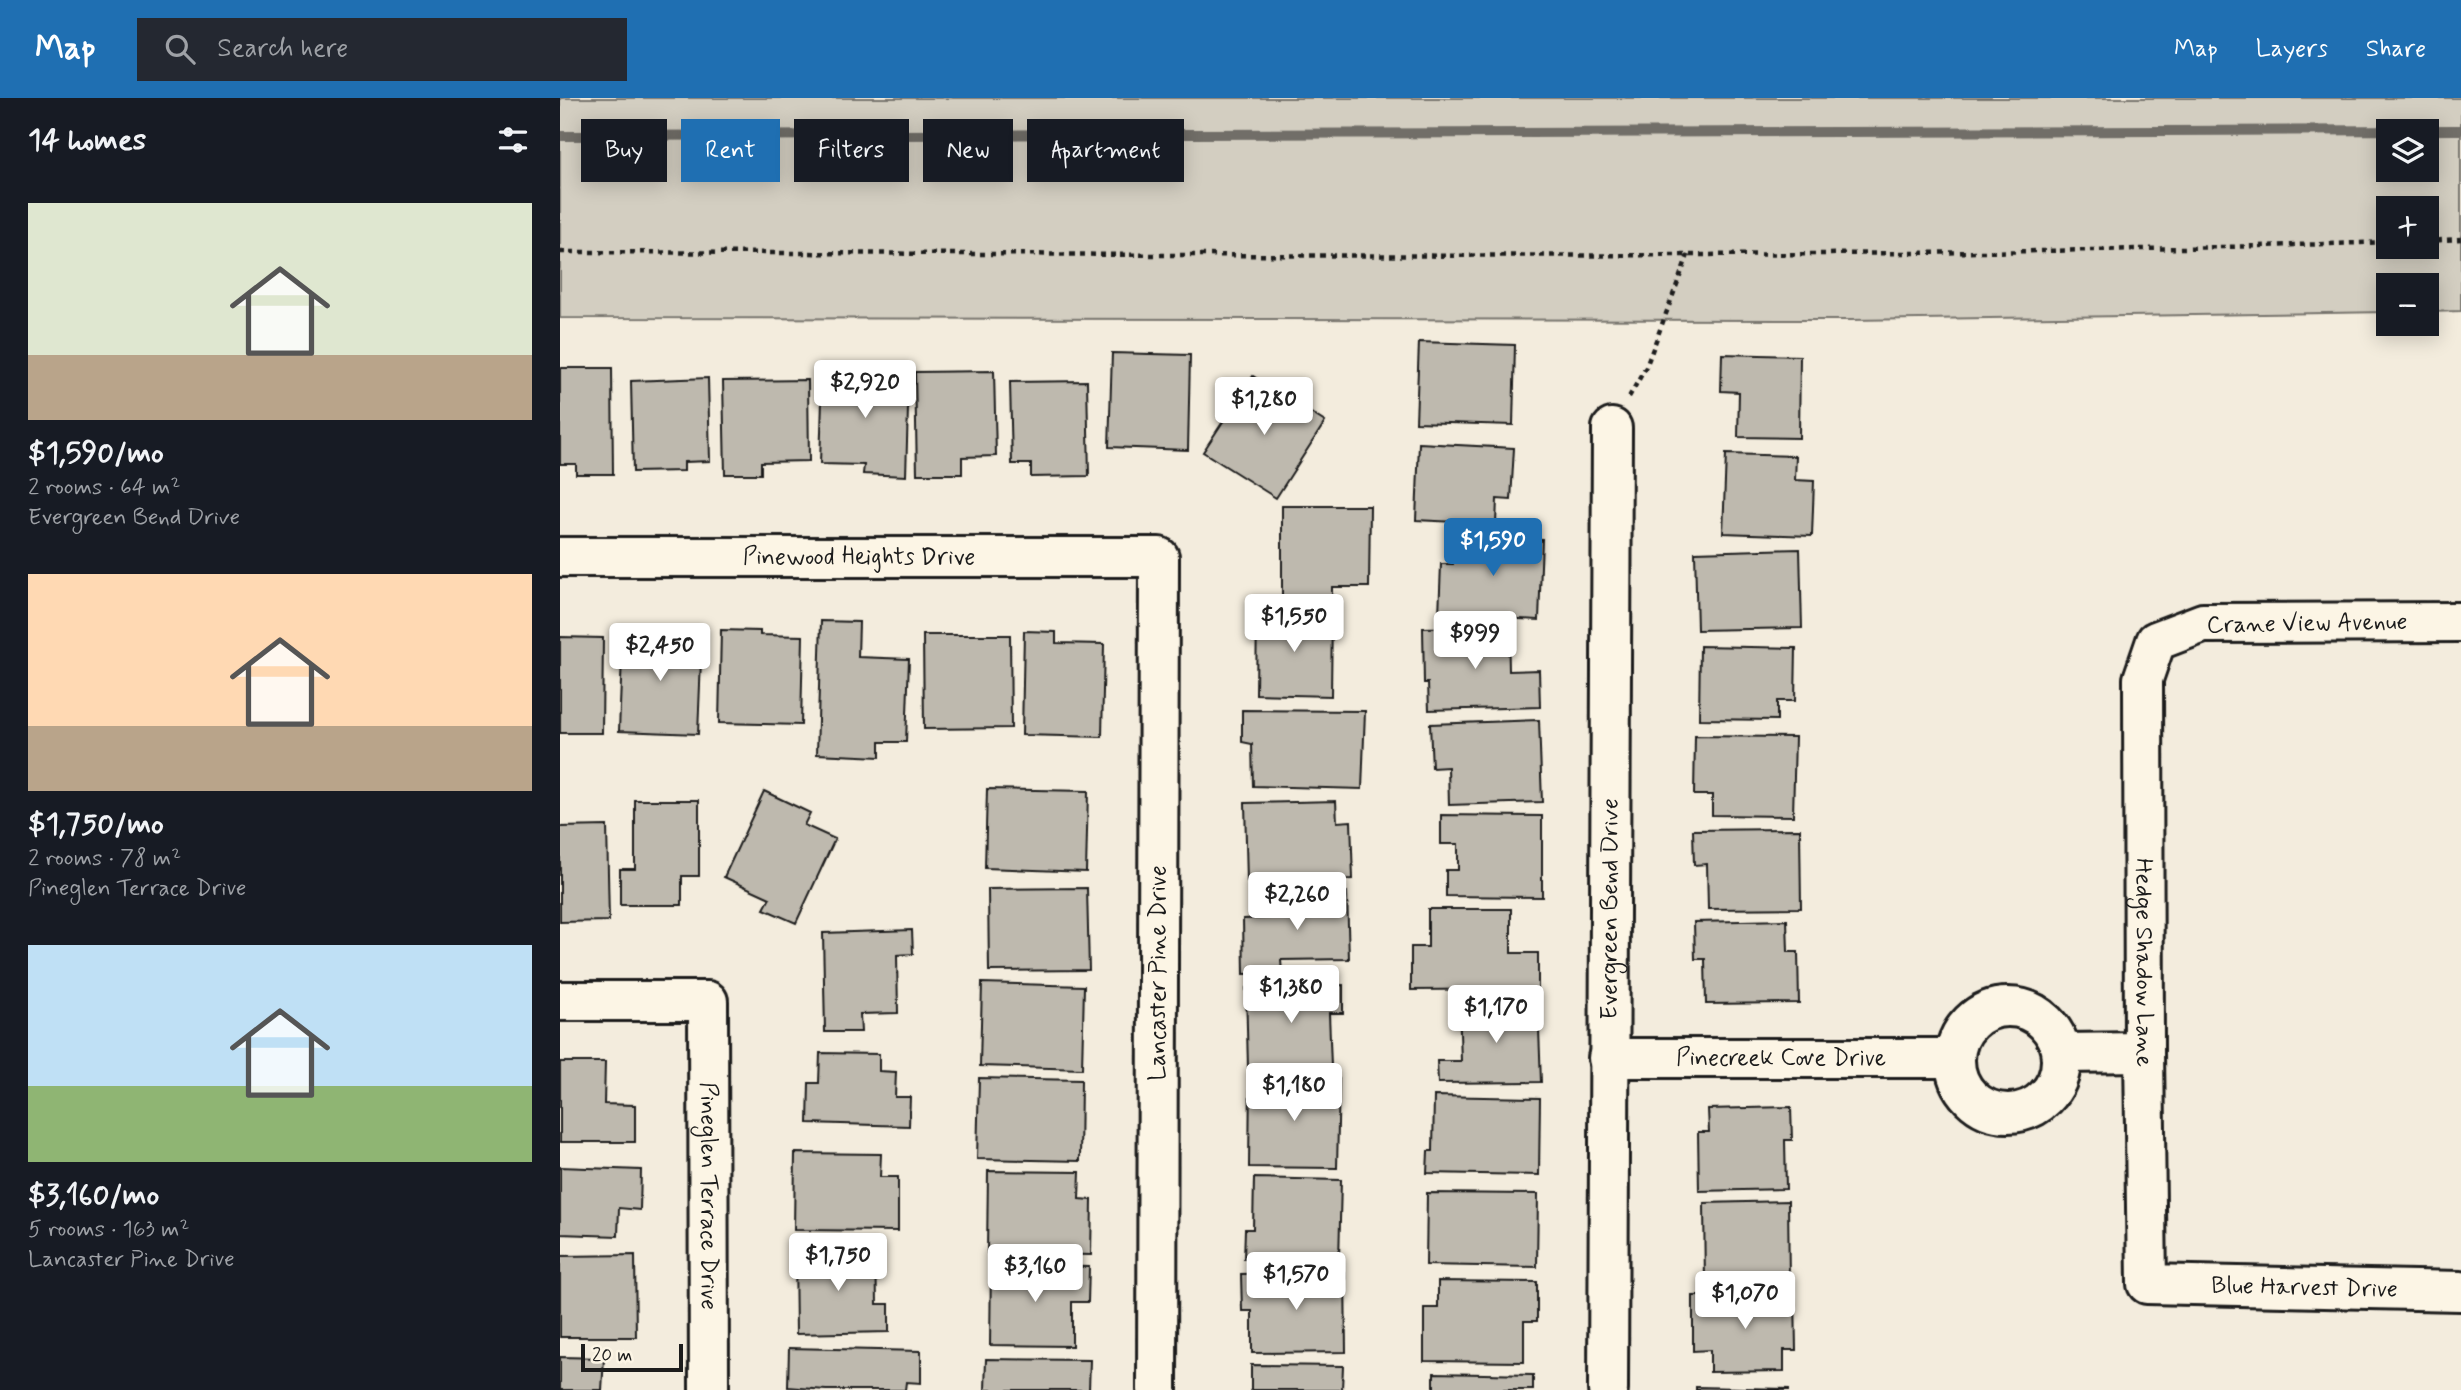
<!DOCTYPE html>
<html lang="en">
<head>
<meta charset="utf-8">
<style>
  body { margin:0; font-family:Mynerve,sans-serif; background:#242831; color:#f1f3f6; height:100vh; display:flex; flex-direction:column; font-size:26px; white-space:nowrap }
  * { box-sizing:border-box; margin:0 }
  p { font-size:23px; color:#9ea1a6 }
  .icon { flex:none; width:38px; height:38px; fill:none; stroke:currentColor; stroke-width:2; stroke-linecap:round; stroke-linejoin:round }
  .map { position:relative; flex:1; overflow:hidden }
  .sheet { display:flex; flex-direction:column; background:#171b24; width:560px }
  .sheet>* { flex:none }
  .guide { position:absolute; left:21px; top:21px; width:665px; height:63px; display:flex; gap:14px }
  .tools { position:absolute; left:1816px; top:21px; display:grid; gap:14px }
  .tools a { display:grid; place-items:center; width:63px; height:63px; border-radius:0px; background:#171b24; box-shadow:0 4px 18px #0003; font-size:35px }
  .scale { position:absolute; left:21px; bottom:18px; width:102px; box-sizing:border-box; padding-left:7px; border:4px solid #1c1c1c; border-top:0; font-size:19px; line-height:24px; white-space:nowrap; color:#1c1c1c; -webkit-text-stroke:5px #fcf5e5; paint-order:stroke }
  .price { position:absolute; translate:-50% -60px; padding:0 16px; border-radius:7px; background:#fff; color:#222; font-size:23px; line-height:46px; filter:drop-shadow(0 2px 4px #0008) }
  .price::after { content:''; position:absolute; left:50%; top:42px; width:21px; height:16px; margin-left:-10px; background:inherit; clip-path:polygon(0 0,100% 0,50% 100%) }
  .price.on { background:#1f6fb2; color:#fff }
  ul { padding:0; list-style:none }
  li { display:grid; align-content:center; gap:14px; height:371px; padding:0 28px }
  li span { display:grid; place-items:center; height:217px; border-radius:0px; color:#555 }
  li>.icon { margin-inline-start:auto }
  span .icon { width:126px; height:126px; fill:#fffc; stroke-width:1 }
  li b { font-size:30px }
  h2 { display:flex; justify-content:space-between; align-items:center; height:84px; padding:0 28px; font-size:30px }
  .chip { padding:0 24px; border-radius:0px; background:#171b24; box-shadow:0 4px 18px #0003; font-size:24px; line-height:63px }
  .chip.on { background:#1f6fb2; color:#fff }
  header { display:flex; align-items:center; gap:42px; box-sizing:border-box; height:98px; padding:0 35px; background:#1f6fb2; color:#fff }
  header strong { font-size:33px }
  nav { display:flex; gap:38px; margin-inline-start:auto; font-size:24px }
  .search { width:490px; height:63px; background:#242831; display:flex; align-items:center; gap:18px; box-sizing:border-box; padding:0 24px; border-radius:0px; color:#9ea1a6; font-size:26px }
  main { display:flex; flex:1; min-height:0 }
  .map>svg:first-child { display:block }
  .green { fill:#d3cec1; stroke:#78756e; stroke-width:2; fill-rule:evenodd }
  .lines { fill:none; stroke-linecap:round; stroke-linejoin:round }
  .stream { stroke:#716e68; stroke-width:10 }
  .building { fill:#beb9ae; stroke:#1c1c1c; stroke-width:2 }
  .minor-casing { stroke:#1c1c1c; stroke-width:44 }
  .path { stroke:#1c1c1c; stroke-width:4.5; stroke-dasharray:5 5; stroke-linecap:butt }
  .minor { stroke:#fcf5e5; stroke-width:38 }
  .labels { text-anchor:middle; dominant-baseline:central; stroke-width:6; stroke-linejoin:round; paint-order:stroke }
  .street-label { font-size:24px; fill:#1c1c1c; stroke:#fcf5e5 }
</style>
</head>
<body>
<header>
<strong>Map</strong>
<div class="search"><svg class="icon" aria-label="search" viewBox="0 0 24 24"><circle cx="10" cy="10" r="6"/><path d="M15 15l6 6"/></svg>Search here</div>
<nav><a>Map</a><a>Layers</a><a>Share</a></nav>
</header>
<main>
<section class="sheet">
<h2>14 homes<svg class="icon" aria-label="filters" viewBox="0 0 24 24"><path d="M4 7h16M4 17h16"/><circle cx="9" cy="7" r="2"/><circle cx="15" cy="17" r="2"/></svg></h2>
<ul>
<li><span style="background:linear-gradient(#dfe7d0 70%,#b9a48a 0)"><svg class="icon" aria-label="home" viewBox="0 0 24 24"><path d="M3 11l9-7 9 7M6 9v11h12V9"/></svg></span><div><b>$1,590/mo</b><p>2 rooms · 64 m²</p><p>Evergreen Bend Drive</p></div></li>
<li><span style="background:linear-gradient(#ffd9b3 70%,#b9a48a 0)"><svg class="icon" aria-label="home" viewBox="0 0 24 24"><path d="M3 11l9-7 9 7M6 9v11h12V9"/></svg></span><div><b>$1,750/mo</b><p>2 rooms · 78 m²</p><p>Pineglen Terrace Drive</p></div></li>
<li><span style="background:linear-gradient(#bfe0f5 65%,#8fb573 0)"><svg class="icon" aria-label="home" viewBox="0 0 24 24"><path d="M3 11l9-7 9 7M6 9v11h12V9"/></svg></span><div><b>$3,160/mo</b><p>5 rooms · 163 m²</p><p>Lancaster Pine Drive</p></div></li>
</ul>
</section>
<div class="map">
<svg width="1901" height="1292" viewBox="0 0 1901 1292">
  <rect width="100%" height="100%" fill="#f3ecdd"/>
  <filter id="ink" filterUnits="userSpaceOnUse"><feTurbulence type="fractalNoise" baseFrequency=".0143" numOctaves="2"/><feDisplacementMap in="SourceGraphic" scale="14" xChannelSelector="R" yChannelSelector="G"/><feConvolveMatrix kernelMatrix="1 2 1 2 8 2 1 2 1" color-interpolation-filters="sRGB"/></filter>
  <g filter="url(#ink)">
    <path class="green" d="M0,0H1901V213L1867,214V187H1829V214L1290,222L0,220ZM1829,33H1867V72H1829ZM1829,110H1867V149H1829Z"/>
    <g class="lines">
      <path class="stream" d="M0,38L1901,32"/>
    </g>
    <path class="building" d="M859,244L955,247L953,327L856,324Z
      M552,255L630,257L628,352L549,349Z
      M1162,256L1240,258L1239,340L1178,339L1179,294L1161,293Z
      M0,270H52L53,376H16V366H0Z
      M263,271L349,274L346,378L303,376L304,367L260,366Z
      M434,273L436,358L402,359V376H357L355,274Z
      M693,278L765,324L716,400L643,354Z
      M148,280L150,363L124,364V373L73,374L71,283Z
      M248,282L249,363L201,364V376H165L163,283Z
      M527,283L529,378L471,379V366H452L450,284Z
      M859,345L954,350L951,402L937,401L936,426L856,422Z
      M1166,356L1236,358L1235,382L1254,383L1252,438L1163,435Z
      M722,408H810L809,489H772V499H722Z
      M894,437L982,441L979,522L879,517L881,466H893Z
      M1240,451L1242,530L1137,532L1135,454Z
      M697,514L772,515L771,598L696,596Z
      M261,523L299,524L298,559L349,561L346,644H320V659L257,656Z
      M948,528L949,573L979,572L980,609L869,612L868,585H864L863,530Z
      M161,532L200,533V537L243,538L241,627L159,625Z
      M464,533L496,534V545L544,546L542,639L462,637Z
      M63,534L142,537L138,636L59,633Z
      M363,537H450L451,630L364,631Z
      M0,539L43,540L42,635H0Z
      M1140,548L1236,550L1235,603H1217V622L1139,621Z
      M682,612L805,613L802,691L693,688L692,646L682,644Z
      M979,622L982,704L889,707L888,669L872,670L870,626Z
      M1135,638L1235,639L1233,718L1152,717V697H1134Z
      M427,691L528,693L526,774L425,770Z
      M204,693L250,715L244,727L275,741L236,825L204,811L210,800L164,779Z
      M75,702H139V778H122V807H60V771H75Z
      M776,703L777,724L791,723L793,781L687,784L685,705Z
      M881,717L982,718V799L886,798V772H898V746H881Z
      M47,728L49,823L0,824V729Z
      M1240,731L1241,810L1148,811L1147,766L1134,767L1133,732Z
      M527,790L529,872L429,873L428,791Z
      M787,794L789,861L721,862L722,875L684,876L683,821L711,820V796Z
      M868,811H951V855H978V891L851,892V849H868Z
      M1227,822L1228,854H1238L1239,905L1146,906L1145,861H1135L1134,824Z
      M352,832L353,856L337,857L338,915L300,916L301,934H265L263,835Z
      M422,885L524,888L522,971L420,968Z
      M783,887V915H769L771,968L688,970L686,890Z
      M978,905L981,984L878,985L877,963H901L899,906Z
      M260,955L319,956V973L336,974L335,999H350L349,1028L248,1025L249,985H259Z
      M0,964H45L44,1006L75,1007V1044H0Z
      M419,980L521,982L520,1063L417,1061Z
      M690,980L779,981L777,1070L689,1069Z
      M874,998L980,1000L979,1077L867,1075L868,1053H873Z
      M1231,1009L1232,1042H1225L1226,1091L1139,1093L1138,1034H1149L1148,1011Z
      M235,1055L321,1056L320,1079H338V1133L234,1132Z
      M0,1069L81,1072L80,1112L59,1110L58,1138L0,1136Z
      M428,1073L520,1074L519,1101L532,1102L531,1157L427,1155Z
      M694,1080L781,1082L779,1163L684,1161L685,1131H693Z
      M867,1095L978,1096L977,1169L866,1167Z
      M1228,1103L1229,1183L1145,1185L1144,1105Z
      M316,1152L317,1206H329V1234L236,1236L235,1153Z
      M75,1157L76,1239H0V1158Z
      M431,1167L529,1169L528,1204H512V1248L430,1247Z
      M785,1174L786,1254L692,1255V1213H682L681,1176Z
      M878,1183L977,1184V1223H964V1264L864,1263V1210H878Z
      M1235,1197L1236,1252H1224V1273L1150,1274V1252L1133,1253V1198Z
      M229,1250L361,1253V1285L346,1284L345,1292H266L228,1289Z
      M0,1259L44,1260L42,1292H0Z
      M426,1261L530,1262L529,1292H425Z
      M691,1267L783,1268L782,1292H691Z
      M874,1275L973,1277V1292H874Z
      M1136,1289L1229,1291V1292H1136Z"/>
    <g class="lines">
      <g class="minor-casing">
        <g id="minor">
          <path id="s1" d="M0,459H599L597,1292"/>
          <path id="s2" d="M1901,524L1643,525L1596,543L1583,581L1584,954L1587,1186L1901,1193"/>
          <path id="s3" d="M0,903H148L149,1292"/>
          <circle cx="1448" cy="962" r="53"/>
          <path d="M1502,955L1584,954"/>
          <path id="s4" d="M1048,960H1394"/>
          <path id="s5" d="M1048,1292L1052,330"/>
        </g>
      </g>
      <path class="path" d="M1867,143L1901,141
        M0,154C610,156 1219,165 1829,144
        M1069,299L1086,269L1128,157"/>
      <use href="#minor" class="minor"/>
    </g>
  </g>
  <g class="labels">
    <g class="street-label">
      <text stroke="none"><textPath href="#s1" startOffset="299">Pinewood Heights Drive</textPath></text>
      <text transform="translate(1747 526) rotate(-1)">Crane View Avenue</text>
      <text stroke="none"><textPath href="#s5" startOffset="481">Evergreen Bend Drive</textPath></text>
      <text stroke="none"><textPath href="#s2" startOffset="632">Hedge Shadow Lane</textPath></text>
      <text transform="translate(598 875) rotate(-90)">Lancaster Pine Drive</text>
      <text stroke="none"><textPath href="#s4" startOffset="173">Pinecreek Cove Drive</textPath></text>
      <text stroke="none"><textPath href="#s3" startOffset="343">Pineglen Terrace Drive</textPath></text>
      <text stroke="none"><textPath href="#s2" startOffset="1111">Blue Harvest Drive</textPath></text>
    </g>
  </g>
</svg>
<div class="tools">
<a><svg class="icon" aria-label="layers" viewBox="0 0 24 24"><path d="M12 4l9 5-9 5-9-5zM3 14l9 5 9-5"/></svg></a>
<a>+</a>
<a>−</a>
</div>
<div class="scale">20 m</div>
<b class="price" style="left:305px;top:322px">$2,920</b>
<b class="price" style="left:704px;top:339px">$1,280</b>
<b class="price on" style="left:933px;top:480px">$1,590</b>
<b class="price" style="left:734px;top:556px">$1,550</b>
<b class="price" style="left:915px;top:573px">$999</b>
<b class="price" style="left:100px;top:585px">$2,450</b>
<b class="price" style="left:737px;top:834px">$2,260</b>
<b class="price" style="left:731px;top:927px">$1,380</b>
<b class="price" style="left:936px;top:947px">$1,170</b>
<b class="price" style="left:734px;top:1025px">$1,180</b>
<b class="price" style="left:278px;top:1195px">$1,750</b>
<b class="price" style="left:475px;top:1206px">$3,160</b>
<b class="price" style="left:736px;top:1214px">$1,570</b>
<b class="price" style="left:1185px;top:1233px">$1,070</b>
<div class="guide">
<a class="chip">Buy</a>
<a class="chip on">Rent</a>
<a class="chip">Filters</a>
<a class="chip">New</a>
<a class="chip">Apartment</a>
</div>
</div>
</main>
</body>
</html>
